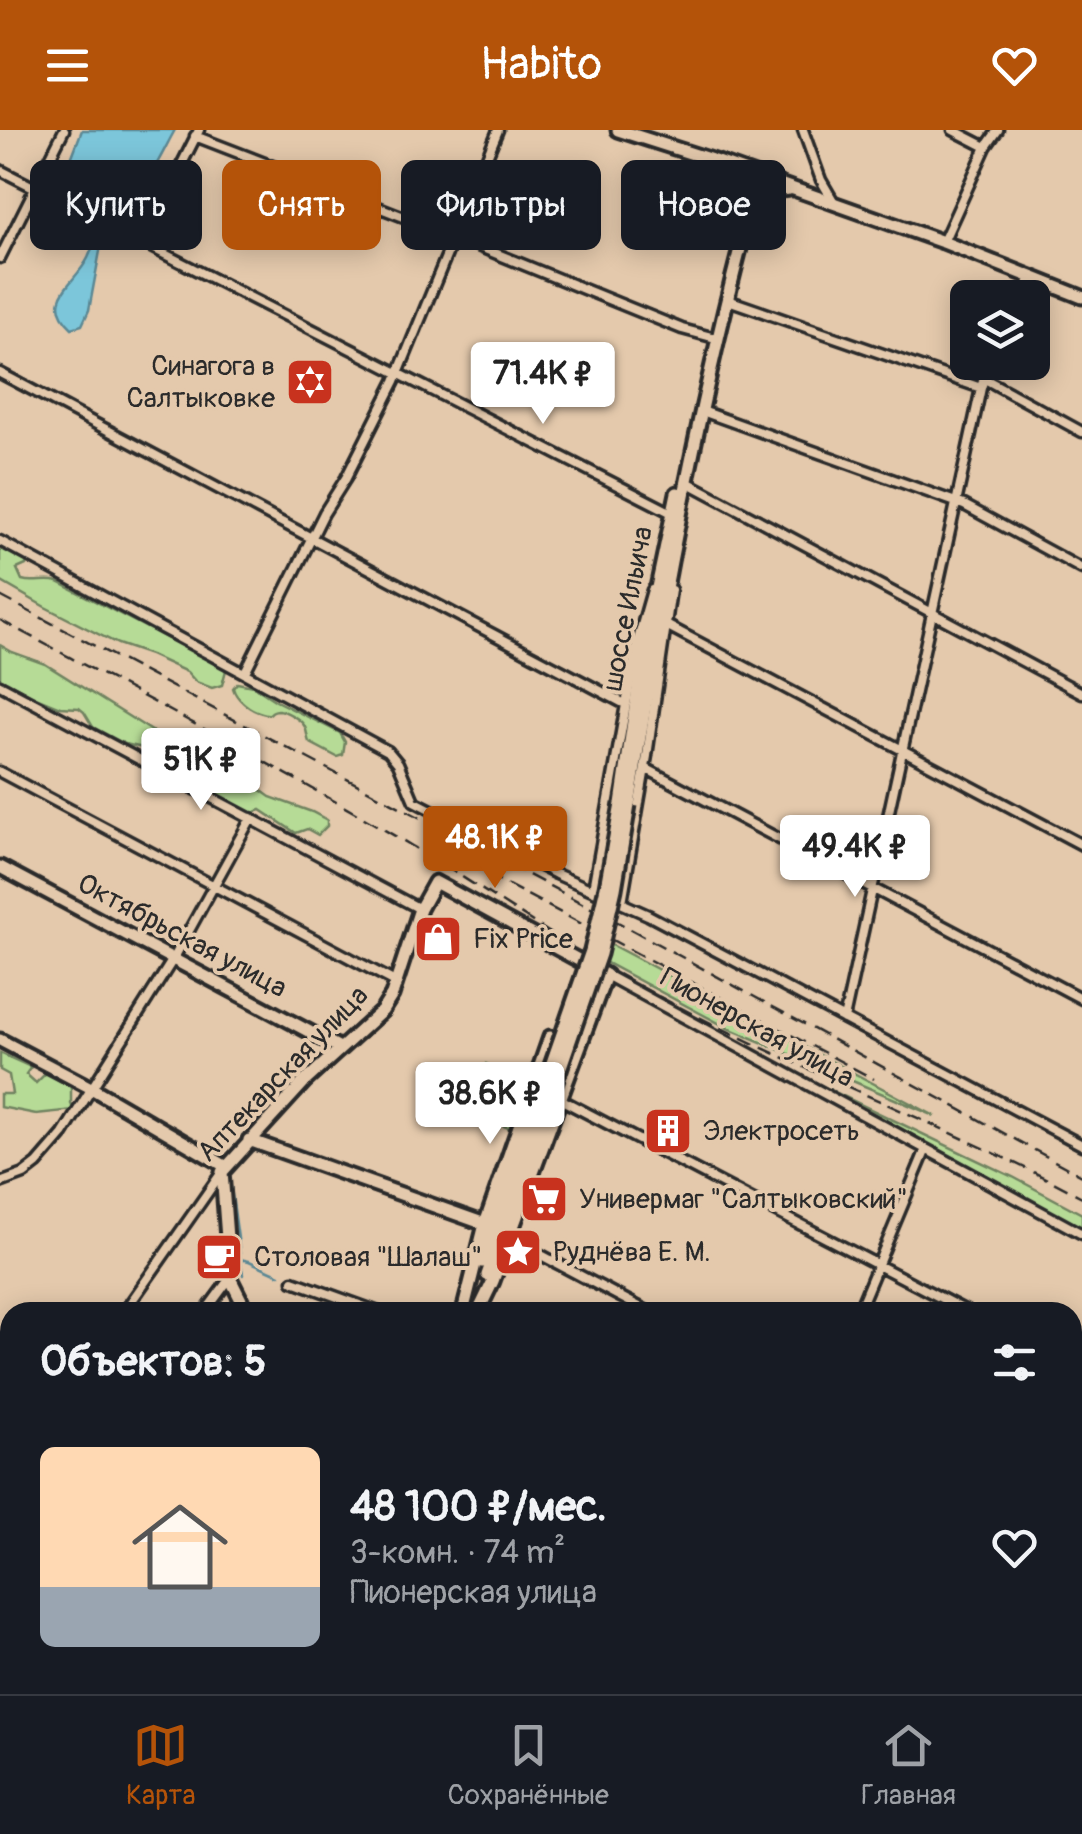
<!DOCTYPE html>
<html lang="ru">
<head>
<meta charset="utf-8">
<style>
  body { margin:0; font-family:Pangolin,sans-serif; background:#20242c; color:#f1f3f6; height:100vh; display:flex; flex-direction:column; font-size:38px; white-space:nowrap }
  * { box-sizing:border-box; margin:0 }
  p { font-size:32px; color:#9ea1a6 }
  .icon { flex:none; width:55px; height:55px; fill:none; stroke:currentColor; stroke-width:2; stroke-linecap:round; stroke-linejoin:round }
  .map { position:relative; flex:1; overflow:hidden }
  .side { position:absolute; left:0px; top:1172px; width:1082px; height:392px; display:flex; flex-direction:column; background:#171b24; border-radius:30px 30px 0 0; box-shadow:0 5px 25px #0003 }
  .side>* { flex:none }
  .top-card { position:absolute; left:30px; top:30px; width:1022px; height:90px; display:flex; gap:20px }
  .tools { position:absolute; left:950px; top:150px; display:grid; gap:20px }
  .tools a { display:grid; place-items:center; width:100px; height:100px; border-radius:15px; background:#171b24; box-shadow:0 5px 25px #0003; font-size:50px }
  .price { position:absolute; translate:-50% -85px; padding:0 22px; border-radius:10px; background:#fff; color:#222; font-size:32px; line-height:65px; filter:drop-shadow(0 2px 5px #0008) }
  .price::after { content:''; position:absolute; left:50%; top:60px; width:30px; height:22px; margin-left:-15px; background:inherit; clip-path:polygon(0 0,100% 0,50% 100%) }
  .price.selected { background:#b45309; color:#fff }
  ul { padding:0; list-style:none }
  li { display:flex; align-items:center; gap:30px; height:250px; padding:0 40px }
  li+li { border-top:2px solid #363941 }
  li span { display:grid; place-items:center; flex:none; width:280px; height:200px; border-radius:15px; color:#555 }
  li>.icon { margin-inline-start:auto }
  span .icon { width:120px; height:120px; fill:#fffc; stroke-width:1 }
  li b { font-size:42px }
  h2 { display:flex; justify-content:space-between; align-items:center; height:120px; padding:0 40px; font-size:42px }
  .chip { padding:0 35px; border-radius:15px; background:#171b24; box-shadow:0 5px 25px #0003; font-size:35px; line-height:90px }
  .chip.selected { background:#b45309; color:#fff }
  header { display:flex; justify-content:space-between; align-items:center; height:130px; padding:0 40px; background:#b45309; color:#fff; font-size:45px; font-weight:600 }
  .tabs { display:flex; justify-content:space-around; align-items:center; height:140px; border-top:2px solid #363941; background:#171b24; font-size:28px; color:#9ea1a6 }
  .tabs a { display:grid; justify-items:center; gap:5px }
  .tabs .selected { color:#b45309 }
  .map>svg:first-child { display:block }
  .green { fill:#b6db96; stroke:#708360; stroke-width:2.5 }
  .water { fill:#7bc6da; stroke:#5b8894; stroke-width:2.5 }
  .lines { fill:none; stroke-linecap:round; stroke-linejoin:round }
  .stream { stroke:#5b8894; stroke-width:2.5 }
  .street-casing { stroke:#2b2b2b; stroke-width:15 }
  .secondary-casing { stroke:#2b2b2b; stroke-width:19 }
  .street { stroke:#e4c9ac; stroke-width:8 }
  .secondary { stroke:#e4c9ac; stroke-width:11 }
  .rail { stroke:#2b2b2b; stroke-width:2.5; stroke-dasharray:15 8; stroke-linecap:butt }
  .secondary-bridge-casing { stroke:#2b2b2b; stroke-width:19; stroke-linecap:butt }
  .secondary-bridge { stroke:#e4c9ac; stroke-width:11 }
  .labels { text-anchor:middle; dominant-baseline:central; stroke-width:8; stroke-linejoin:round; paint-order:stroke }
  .poi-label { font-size:28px; fill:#2b2b2b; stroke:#e4c9ac; text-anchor:start }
  .street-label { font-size:28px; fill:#2b2b2b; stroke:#e4c9ac }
</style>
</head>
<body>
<header><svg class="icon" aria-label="menu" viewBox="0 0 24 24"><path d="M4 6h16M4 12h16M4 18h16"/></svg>Habito<svg class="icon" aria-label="heart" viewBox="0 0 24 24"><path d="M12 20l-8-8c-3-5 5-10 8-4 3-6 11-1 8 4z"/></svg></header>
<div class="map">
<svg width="1082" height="1564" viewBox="0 0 1082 1564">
  <rect width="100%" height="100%" fill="#e4c9ac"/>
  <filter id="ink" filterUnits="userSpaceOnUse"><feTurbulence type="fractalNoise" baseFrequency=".01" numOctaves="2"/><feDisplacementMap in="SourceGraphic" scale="20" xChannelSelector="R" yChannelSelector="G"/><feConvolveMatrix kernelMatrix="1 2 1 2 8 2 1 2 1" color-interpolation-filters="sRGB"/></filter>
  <g filter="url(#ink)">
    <path class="green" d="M0,416L27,432L26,435L17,439L22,450C34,454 46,448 58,452L224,538L226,540L222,555L212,558L196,552L187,542L150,525L118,514L45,477L0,451Z
      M0,515L12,522L45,534L163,608L239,644L270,667L312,682L327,690V696L318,705L307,699L296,703L261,680L253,683L237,677L143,618L125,614L93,597L84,582L79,578L60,577L33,566L0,548Z
      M237,553L253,556L276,571L340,603L345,612L343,625L337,627L309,612C307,607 307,601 305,597C302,590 285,580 278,580C266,581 275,587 262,583C250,580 236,569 233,558Z
      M608,813L935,986L728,898L605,832Z
      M0,923L31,937L26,944L36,953L46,943L71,957V974L74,980L36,984L0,977V964H12L9,945L0,940Z
      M486,934L493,937V941L528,959L514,1000L465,981Z
      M822,956L1013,1047L1082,1084V1098L820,958Z
      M204,1555H310V1564H205Z"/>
    <path class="water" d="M82,0H175C160,26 137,82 106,89L89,180L82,195L72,198C40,169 76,153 88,128C94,116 97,101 101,88L75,67L66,42Z"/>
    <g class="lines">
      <path class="stream" d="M229,1043L243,1145
        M240,1129L249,1131L280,1145"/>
      <g class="street-casing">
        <path id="street" d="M803,0L821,50L835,74
          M953,0L986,17
          M195,6L453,106L682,199L719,209
          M0,40L672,383
          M943,112L986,17L998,0
          M142,113L199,0
          M0,128L64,0
          M1021,168L1032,146
          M728,170L981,258
          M0,243L625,574
          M983,248L1082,302
          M702,281L964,375L1082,439
          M687,352L1082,563
          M0,411L388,621L398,633L414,671L556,744L648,785L1082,1015
          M666,495L1082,715
          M245,542L324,383L346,348L395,251L498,0
          M0,555L420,779
          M645,638L1082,869
          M0,642L397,853
          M593,759L637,513L652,460
          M622,772L647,626L671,460
          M606,845L1082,1104
          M844,889L981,258L989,232
          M560,969L968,1182
          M0,1053L24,1044L37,1034L63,1004L175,826L251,688
          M509,1108L649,1182
          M293,1151L379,1182
          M124,1182L222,1042
          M205,1182L230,1148
          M858,1182L926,1019
          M1072,1237L1082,1242
          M0,1360L10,1346
          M1072,1409L1082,1414
          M0,1470L10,1454
          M0,1474H10
          M715,1555L722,1564
          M1045,1555L1062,1564
          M527,1564L533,1555
          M602,1564L606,1555
          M702,1564L706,1555
          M801,1564L805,1555"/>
      </g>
      <g class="secondary-casing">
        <path id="secondary" d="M618,0L715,31L943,112L1082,167
          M752,76L772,61L789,59
          M621,674L643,524L677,363
          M629,675C662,464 702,253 759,47
          M0,737L340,918
          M0,910L93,959L225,1036
          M249,1010L485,1094
          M482,1132L539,970
          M487,1145L548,974
          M247,1182L230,1148L222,1042L304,952L382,881L392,865L420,779L435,752L606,845L493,1151L478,1182
          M463,1182L485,1094L550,907L564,915
          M315,1564V1555
          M341,1564L344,1555"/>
      </g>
      <use href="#street" class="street"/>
      <use href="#secondary" class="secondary"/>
      <path class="rail" d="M0,466L614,790L1082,1046
        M0,490C138,564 277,636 412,716C492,764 568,818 651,862C791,938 941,992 1082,1067
        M446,722L874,949"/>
      <g class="secondary-bridge-casing">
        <path id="secondary-bridge" d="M539,970L591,821L606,757L621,674
          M548,974L600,824L615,759L629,675"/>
      </g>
      <use href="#secondary-bridge" class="secondary-bridge"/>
    </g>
  </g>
  <defs>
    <g id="synagogue-square" transform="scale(2.5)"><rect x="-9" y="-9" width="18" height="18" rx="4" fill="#c8321e" stroke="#e4c9ac"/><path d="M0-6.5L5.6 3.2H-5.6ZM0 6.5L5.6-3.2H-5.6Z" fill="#fff"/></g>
    <g id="shop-square" transform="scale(2.5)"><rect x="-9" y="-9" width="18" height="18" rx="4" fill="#c8321e" stroke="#e4c9ac"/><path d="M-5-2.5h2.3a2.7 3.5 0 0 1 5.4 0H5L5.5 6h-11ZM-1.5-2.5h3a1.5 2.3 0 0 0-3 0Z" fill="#fff"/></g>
    <g id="building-square" transform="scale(2.5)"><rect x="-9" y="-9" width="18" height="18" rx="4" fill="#c8321e" stroke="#e4c9ac"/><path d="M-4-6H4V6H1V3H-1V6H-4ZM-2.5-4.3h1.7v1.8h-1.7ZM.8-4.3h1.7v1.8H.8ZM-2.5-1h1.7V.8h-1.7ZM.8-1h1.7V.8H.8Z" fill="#fff"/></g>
    <g id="supermarket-square" transform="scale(2.5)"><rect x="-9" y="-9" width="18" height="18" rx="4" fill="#c8321e" stroke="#e4c9ac"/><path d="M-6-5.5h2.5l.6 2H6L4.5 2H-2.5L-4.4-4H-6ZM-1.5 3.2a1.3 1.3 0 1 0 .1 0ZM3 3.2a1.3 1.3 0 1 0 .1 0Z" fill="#fff"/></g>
    <g id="sight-square" transform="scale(2.5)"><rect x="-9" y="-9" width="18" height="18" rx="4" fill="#c8321e" stroke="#e4c9ac"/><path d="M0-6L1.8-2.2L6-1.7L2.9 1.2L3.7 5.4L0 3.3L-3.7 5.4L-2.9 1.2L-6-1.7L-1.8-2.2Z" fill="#fff"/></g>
    <g id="cafe-square" transform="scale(2.5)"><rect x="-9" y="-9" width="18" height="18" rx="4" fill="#c8321e" stroke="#e4c9ac"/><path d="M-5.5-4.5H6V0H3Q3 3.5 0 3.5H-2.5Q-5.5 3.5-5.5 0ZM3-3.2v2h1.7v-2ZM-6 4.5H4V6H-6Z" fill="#fff"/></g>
  </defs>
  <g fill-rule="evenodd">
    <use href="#synagogue-square" x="310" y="252"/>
    <use href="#shop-square" x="438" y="809"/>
    <use href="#building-square" x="668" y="1001"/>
    <use href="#supermarket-square" x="544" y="1069"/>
    <use href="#sight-square" x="518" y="1122"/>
    <use href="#cafe-square" x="219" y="1127"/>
  </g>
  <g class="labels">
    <g class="poi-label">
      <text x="275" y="236" text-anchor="end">Синагога в<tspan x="275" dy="32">Салтыковке</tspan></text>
      <text x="473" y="809">Fix Price</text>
      <text x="703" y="1001">Электросеть</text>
      <text x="579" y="1069">Универмаг "Салтыковский"</text>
      <text x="553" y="1122">Руднёва Е. М.</text>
      <text x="254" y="1127">Столовая "Шалаш"</text>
    </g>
    <g class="street-label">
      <text transform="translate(628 479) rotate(-79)">шоссе Ильича</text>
      <text transform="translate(182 806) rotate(28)">Октябрьская улица</text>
      <text transform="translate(757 898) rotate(29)">Пионерская улица</text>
      <text transform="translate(283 944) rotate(-46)">Аптекарская улица</text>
    </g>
  </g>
</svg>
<div class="tools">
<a><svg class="icon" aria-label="layers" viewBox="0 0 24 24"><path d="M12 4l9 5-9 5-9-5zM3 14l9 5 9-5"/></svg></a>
</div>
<b class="price" style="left:543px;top:297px">71.4K ₽</b>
<b class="price" style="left:201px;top:683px">51K ₽</b>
<b class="price selected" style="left:495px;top:761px">48.1K ₽</b>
<b class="price" style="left:855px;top:770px">49.4K ₽</b>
<b class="price" style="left:490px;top:1017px">38.6K ₽</b>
<div class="top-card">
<a class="chip">Купить</a>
<a class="chip selected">Снять</a>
<a class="chip">Фильтры</a>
<a class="chip">Новое</a>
</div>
<section class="side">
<h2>Объектов: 5<svg class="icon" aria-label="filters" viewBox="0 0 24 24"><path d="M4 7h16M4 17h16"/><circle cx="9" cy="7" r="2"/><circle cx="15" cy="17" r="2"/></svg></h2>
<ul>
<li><span style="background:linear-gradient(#ffd9b3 70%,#9aa5b1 0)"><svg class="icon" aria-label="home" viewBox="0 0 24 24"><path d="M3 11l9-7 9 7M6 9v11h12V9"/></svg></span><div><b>48 100 ₽/мес.</b><p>3-комн. · 74 m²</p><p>Пионерская улица</p></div><svg class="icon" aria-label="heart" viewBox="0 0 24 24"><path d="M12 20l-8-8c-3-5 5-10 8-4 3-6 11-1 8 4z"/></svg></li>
</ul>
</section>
</div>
<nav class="tabs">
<a class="selected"><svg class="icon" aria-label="map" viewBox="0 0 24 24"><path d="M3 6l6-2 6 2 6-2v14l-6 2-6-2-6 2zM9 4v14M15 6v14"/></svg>Карта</a>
<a><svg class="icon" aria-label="saved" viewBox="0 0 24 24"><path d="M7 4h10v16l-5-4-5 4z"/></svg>Сохранённые</a>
<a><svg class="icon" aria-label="home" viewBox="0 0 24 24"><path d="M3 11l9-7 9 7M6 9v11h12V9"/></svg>Главная</a>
</nav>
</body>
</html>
